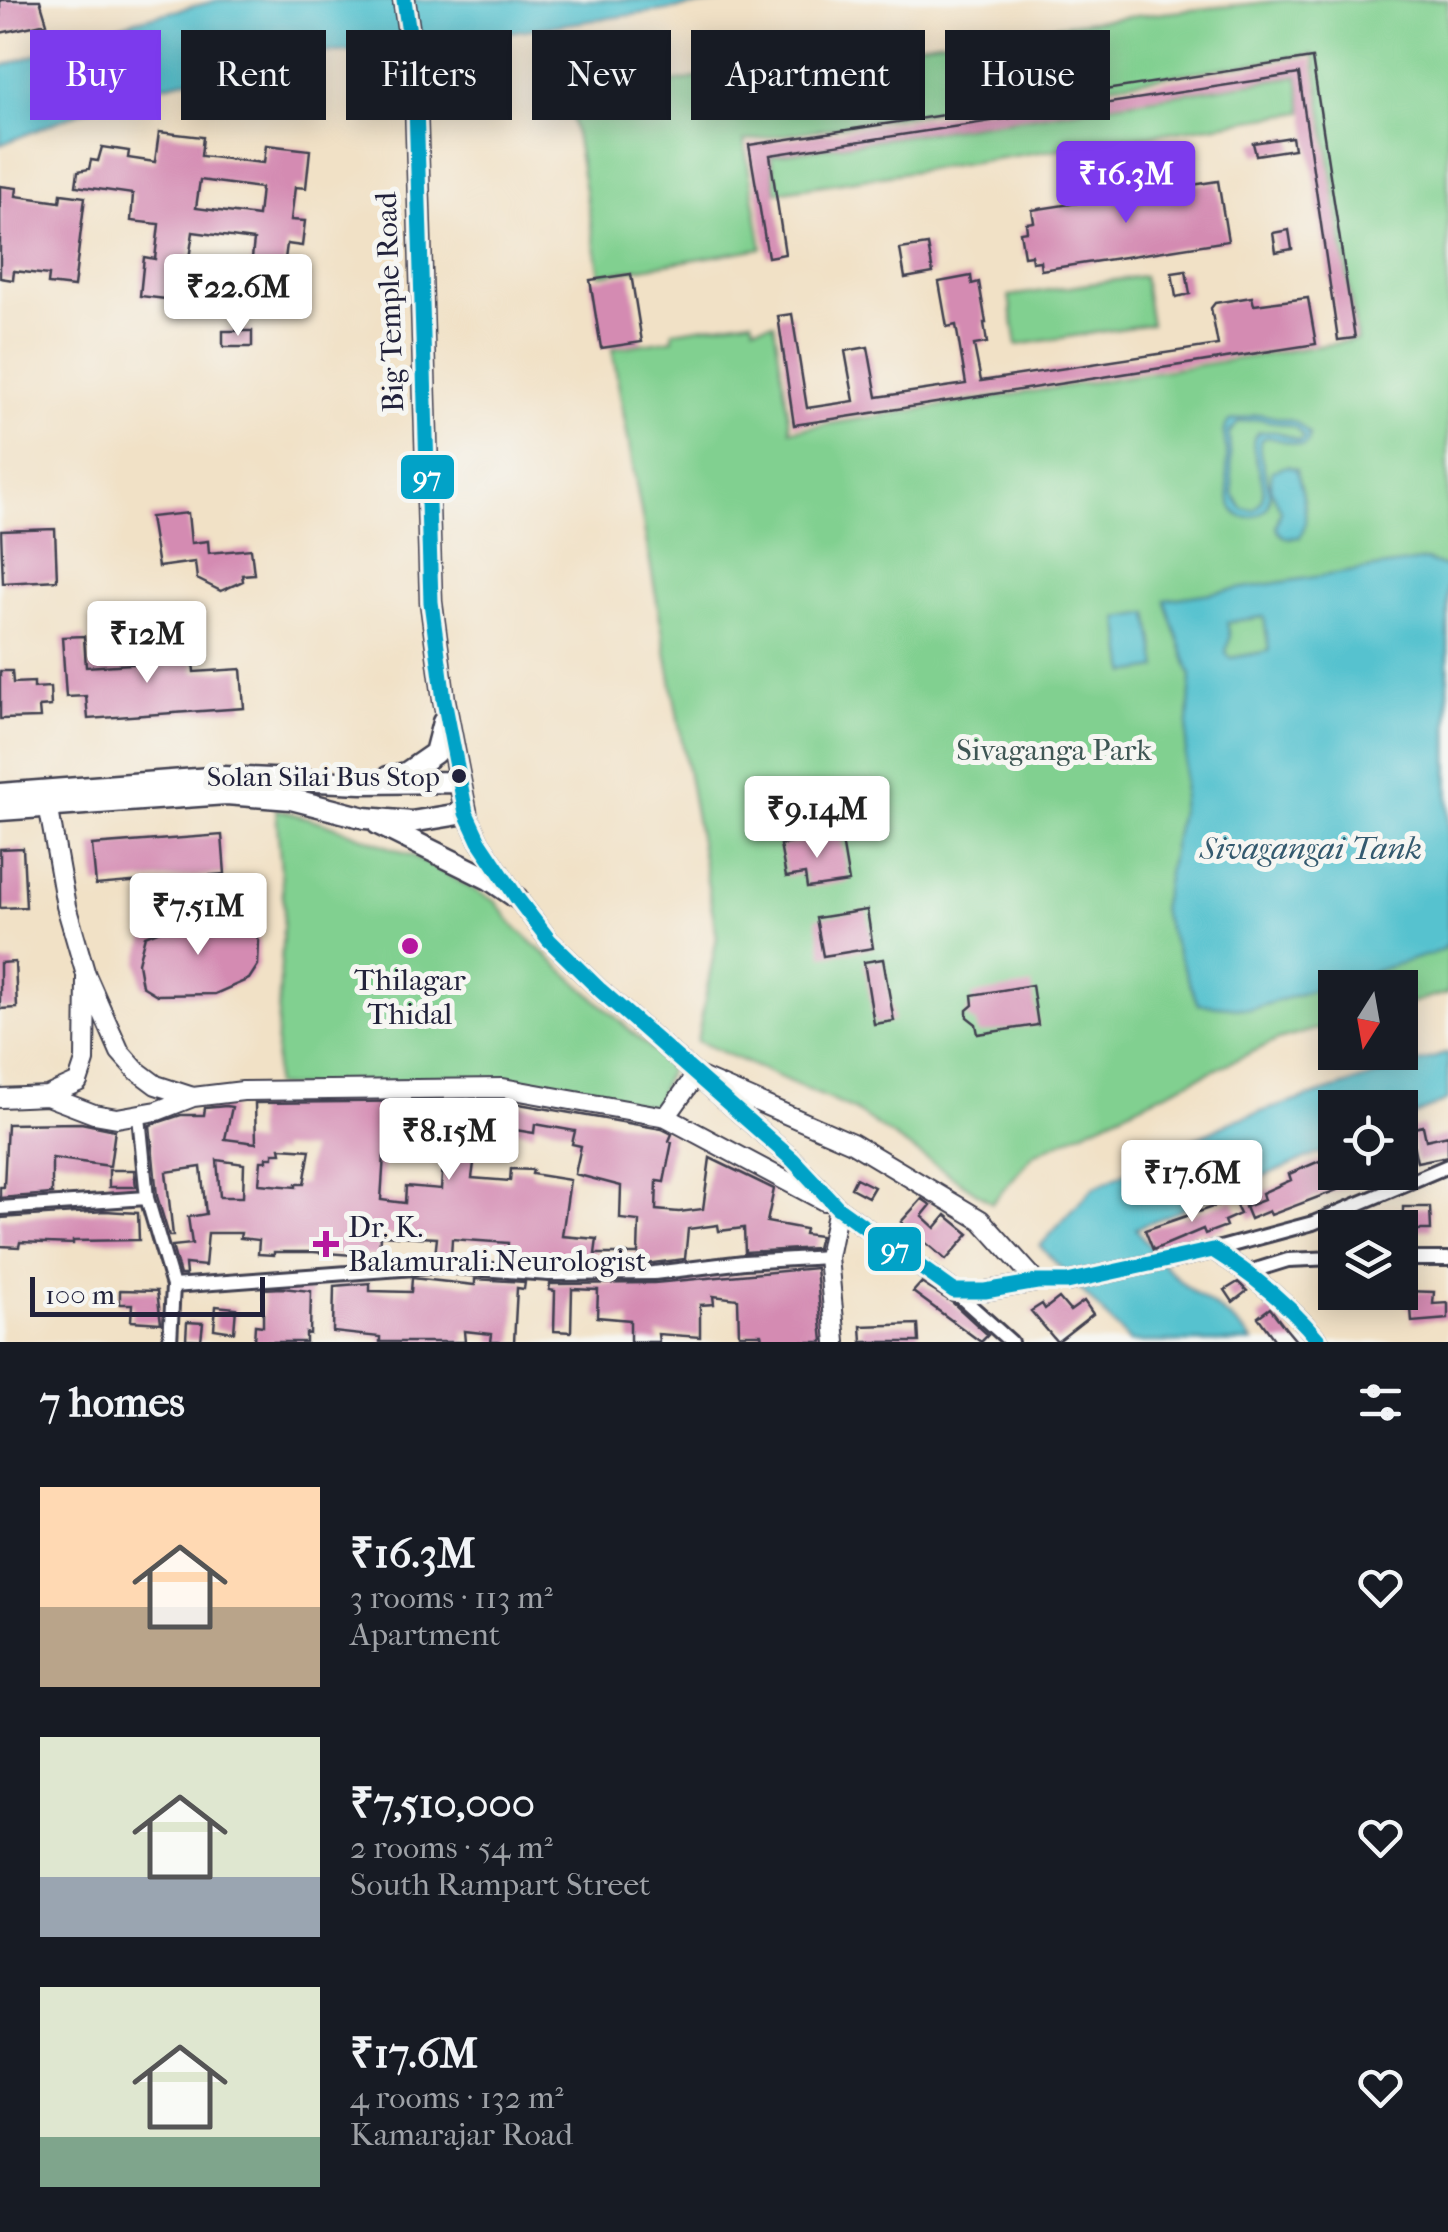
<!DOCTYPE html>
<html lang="en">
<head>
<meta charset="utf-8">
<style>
  body { margin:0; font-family:"IM FELL French Canon",serif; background:#20242c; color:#f1f3f6; height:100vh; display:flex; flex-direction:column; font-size:38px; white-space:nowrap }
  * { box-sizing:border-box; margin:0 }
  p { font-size:32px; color:#9ea1a6 }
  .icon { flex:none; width:55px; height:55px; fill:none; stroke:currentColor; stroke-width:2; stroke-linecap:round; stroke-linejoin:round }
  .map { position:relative; height:1342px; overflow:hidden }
  .sheet { display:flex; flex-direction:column; background:#171b24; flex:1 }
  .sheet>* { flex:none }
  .hud { position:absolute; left:30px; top:30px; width:1390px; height:90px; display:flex; gap:20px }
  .needle { width:65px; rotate:191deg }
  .fabs { position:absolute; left:1318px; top:970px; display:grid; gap:20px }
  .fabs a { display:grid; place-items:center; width:100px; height:100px; border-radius:0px; background:#171b24; box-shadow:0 5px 25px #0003; font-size:50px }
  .scale { position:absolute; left:30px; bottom:25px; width:235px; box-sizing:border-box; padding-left:10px; border:5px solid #22223b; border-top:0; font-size:28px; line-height:35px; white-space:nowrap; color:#22223b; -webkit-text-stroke:8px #f6f6f2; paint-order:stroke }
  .price { position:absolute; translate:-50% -85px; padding:0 22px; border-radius:10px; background:#fff; color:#222; font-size:32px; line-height:65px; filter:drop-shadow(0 2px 5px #0008) }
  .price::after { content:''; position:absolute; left:50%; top:60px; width:30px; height:22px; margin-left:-15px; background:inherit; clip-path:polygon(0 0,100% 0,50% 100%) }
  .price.on { background:#7c3aed; color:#fff }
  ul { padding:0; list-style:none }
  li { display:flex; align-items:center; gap:30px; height:250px; padding:0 40px }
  li span { display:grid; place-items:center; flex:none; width:280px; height:200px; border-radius:0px; color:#555 }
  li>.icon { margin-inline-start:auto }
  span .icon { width:120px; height:120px; fill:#fffc; stroke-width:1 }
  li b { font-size:42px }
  h2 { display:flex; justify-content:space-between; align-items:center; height:120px; padding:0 40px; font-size:42px }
  .pill { padding:0 35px; border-radius:0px; background:#171b24; box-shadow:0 5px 25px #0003; font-size:35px; line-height:90px }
  .pill.on { background:#7c3aed; color:#fff }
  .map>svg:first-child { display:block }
  .green { fill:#81d090; stroke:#527966; stroke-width:2.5 }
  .water { fill:#56c2cf; stroke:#3c7285; stroke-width:2.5; fill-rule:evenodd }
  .building { fill:#d48bb2; fill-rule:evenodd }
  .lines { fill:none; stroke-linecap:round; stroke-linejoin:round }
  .street-casing { stroke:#413f50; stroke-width:18 }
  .secondary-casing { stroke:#413f50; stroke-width:22 }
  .primary-casing { stroke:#413f50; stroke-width:25 }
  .street { stroke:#fff; stroke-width:12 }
  .secondary { stroke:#fff; stroke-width:18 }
  .primary { stroke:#fff; stroke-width:20 }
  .bus-1-casing { stroke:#f6f6f2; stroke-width:22 }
  .bus-1 { stroke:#02a2c7; stroke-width:15 }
  .bus-dot { fill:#22223b; stroke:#f6f6f2; stroke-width:4 }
  .poi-dot { fill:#b5179e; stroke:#f6f6f2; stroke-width:4 }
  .labels { text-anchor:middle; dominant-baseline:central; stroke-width:10; stroke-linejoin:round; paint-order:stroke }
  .bus-label { font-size:28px; fill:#22223b; stroke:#f6f6f2; text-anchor:end }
  .street-label { font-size:30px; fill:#22223b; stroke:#f6f6f2 }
  .park-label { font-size:30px; fill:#3e5654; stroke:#f6f6f2 }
  .poi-label { font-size:30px; fill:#22223b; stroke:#f6f6f2 }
  .water-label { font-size:32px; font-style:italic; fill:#345a6f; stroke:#f6f6f2 }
  .line-badge { stroke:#f6f6f2; stroke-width:4 }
  .badge-label { font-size:28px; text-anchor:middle; font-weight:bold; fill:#fff }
</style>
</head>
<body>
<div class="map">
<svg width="1448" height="1342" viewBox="0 0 1448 1342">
  <rect width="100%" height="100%" fill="#f6f6f2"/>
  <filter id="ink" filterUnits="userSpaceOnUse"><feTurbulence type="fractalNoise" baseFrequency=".01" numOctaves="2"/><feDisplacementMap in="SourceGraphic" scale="20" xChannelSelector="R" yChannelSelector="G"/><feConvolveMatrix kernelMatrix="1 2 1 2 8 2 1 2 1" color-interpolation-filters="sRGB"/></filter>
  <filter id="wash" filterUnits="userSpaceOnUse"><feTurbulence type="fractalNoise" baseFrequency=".0048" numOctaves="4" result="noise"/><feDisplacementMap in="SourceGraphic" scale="40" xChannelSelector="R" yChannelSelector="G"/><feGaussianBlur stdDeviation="2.25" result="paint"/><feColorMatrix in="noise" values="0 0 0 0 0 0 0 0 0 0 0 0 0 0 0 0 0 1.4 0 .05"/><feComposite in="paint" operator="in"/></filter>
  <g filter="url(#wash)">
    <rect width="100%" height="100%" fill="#f1e1c6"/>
    <path class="green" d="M1289,0H1448V993L1400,1006V988H1335V1024L1278,1040L1034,1154L992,1203L854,1110L697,1041L717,937L612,349L673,339V331L752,319L754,326L774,323L791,430L1357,340L1314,54L744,141L762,248L600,275L569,100C807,57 1047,23 1289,0Z
      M1298,76L1303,112L776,192L771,156Z
      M1143,276L1151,324L1017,345L1009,296Z
      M276,809L325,823L413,856L496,902L515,927L670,1066L655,1107L568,1091L274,1086L284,910Z"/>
    <path class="water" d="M219,0H738L382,50L294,54L123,95L0,145V67L137,20Z
      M1260,414L1296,422L1309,434L1308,442L1302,446L1268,437L1261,439C1253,458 1285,500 1259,514C1224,532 1227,477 1227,459C1227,445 1220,433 1229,421ZM1260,419L1295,427L1304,438L1299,441L1276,432H1259L1254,438C1249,462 1278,492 1253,510L1243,509L1233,494L1229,433L1239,422Z
      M1287,466L1296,469C1301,487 1312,519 1300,537C1288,539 1281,538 1276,527L1281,510L1270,488L1272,471Z
      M1426,560L1448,568V944L1441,951L1251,1009L1198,1004L1161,910L1183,795L1191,676L1165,600ZM1264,617L1269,651L1230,658L1226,652L1230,637L1227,622Z
      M1149,613L1158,668L1127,673L1119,618Z
      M1448,1053V1100L1400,1122V1108H1335V1147L1136,1228C1151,1250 1166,1270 1187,1287C1212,1306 1234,1317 1253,1342H1130L1040,1246L1093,1188L1232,1121Z"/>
    <g id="blocks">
      <path class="building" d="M0,0H40L47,23L0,33Z
        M1312,58L1355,338L1338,340L1299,74L770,155L785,254L768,257L749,145Z
        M159,132L203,137L201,156L264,163L266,145L310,150L306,188L295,187L291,220L305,221L302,246L287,244L283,275L296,277L292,314L248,309L250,288L185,281L183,301L140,296L144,257L155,259L159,224L131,221L133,194L76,186L78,171L89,169L91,160L98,161L102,147L129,151L128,158L155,162ZM200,180L261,188L258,216L196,208ZM193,232L254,240L251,267L189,259Z
        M1292,137L1294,149L1256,155L1253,143Z
        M1218,181L1228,241L1041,270L1040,261L1032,262L1031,255L1024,256L1020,232L1027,231L1026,223L1034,222L1032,210Z
        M0,186L17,188L16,196L60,202L61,194L85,197L74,287L48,284L49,275L14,271L13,280L0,278Z
        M1289,230L1292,249L1276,252L1273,233Z
        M928,245L933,273L905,278L900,249Z
        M1186,271L1190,294L1176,297L1172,273Z
        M631,274L642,342L601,348L590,280Z
        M971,276L972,284L979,282L986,323H984L987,343L974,345L981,381L1218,345L1211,308L1215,303L1252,297L1254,305L1308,298L1316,344L794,425L778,316L792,314L807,408L854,401L845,351L868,347L877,397L966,384L956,325L947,327L939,282Z
        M223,331H252V347H223Z
        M188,513L191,543L208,541L209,553L251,549L254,574L242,575L243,581L221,591L197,579L195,562L158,567L150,517Z
        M55,529L57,580L3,583L1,531Z
        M84,636L86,667L193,660L194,672L241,669L244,708L88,719L86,696L66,697L62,637Z
        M0,671H12L13,683L34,682V688L50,687L51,706L39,707L40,718L0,719Z
        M222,835L225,874L96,885L92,845Z
        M841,835L849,882L807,888L805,874L786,877L780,845Z
        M23,848L26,907L0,908V849Z
        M867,910L873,948L823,956L816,918Z
        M227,922L251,927L259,941L258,965L249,979L215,994L157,995L142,986L138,963L145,936L172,925Z
        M883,959L894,1021L874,1024L864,962Z
        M15,962L17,1008L0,1009V963Z
        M1032,985L1038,1025L978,1034L976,1024L967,1017V1010L973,1005L972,995Z
        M437,1101L436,1111L479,1116L481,1101H502L662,1129L672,1134L669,1141L672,1142L664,1182L657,1181L656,1210L679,1212L703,1209L710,1158L774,1189L767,1222L805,1229L804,1234L820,1236L817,1248L745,1252L744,1228L719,1231L718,1225L688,1229L685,1259L653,1263L549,1264L507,1261L508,1243L452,1239L451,1257L435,1256L437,1238L380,1235L379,1257L313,1252H274V1255L258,1254L259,1240L240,1238L241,1233H208L205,1266L185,1264L186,1275H180L172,1246L192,1244L188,1217L206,1214L201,1167L166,1172L173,1236H169L157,1196L150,1125L181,1115H204L205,1108L226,1106L232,1107L225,1139L256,1143L255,1103ZM535,1124L575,1131L572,1144L581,1146L575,1174L621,1186L620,1219L639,1221L638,1254H595L597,1239L562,1236L570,1180L532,1174L533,1170L511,1169L510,1181L472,1178L477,1141L489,1142L491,1126L534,1133ZM280,1148L310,1150L304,1184H296V1187L259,1184L261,1161H267V1157H273V1153H281ZM384,1155L443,1162L441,1189L406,1186L405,1203L381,1200ZM217,1160L244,1164L243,1197H220Z
        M81,1123L115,1130L110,1166L52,1158V1194L0,1198V1187H4L7,1124Z
        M1423,1126L1426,1140L1448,1135V1156L1417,1162L1410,1129Z
        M1322,1160L1326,1170L1335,1167V1172H1354L1358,1182L1271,1215L1269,1211L1250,1219L1245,1207L1264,1200L1262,1193L1291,1180L1289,1174Z
        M109,1170H134L136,1187H109Z
        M856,1178L874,1187L868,1197L851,1188Z
        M922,1199L931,1205L922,1216L935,1228L946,1215L969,1234L946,1260L901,1222Z
        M1233,1200L1240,1214L1224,1221L1226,1226L1205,1234L1203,1229L1153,1250L1145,1230Z
        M1403,1207H1430L1431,1230H1403Z
        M105,1211L138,1213L139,1240L73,1241V1244L20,1242L19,1247L0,1246V1218Z
        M816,1268L823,1342H763L761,1334H739L738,1299L713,1296L714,1304L700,1305V1337L658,1334L659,1342H630V1320L597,1317L598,1290L572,1289L571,1332L554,1331L555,1291L549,1290L550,1284L654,1283Z
        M412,1278L475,1285V1279L525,1282L524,1289L517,1288L514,1342H491L492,1334L464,1331L465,1342H380V1337L333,1332L334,1286L370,1283V1291L411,1292Z
        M1238,1282L1247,1291L1233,1302L1225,1290Z
        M921,1283L953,1303L988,1335L981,1342L913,1292Z
        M282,1288L311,1291L310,1334L306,1333V1342H254L255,1325L263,1326V1289Z
        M120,1290L157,1291L161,1323L131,1321L132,1304H120Z
        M1406,1291L1434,1292L1433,1304L1448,1303V1319L1412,1322L1411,1308L1406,1307Z
        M1059,1298L1070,1311L1084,1301L1093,1314L1057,1342L1031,1311L1042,1304L1045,1309Z
        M216,1306L236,1308L234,1332L214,1329Z
        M1270,1308L1282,1324L1297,1342H1276L1258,1317Z
        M187,1322L203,1323L201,1340L186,1339Z
        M918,1324L919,1342H862L861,1326Z"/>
    </g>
  </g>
  <g filter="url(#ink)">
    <use href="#blocks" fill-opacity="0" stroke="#413f50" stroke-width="2.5"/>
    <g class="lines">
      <g class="street-casing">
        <path id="street" d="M139,1116L147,1198L173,1286
          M0,1208L147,1198
          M1213,1250L1313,1223L1448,1166
          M1400,1259H1448
          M1249,1272L1288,1260L1335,1258
          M954,1291L1011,1342
          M170,1342L173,1286L442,1266L549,1274L654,1273L744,1262L828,1257"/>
      </g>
      <g class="secondary-casing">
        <path id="secondary" d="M46,793L66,906L86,975L120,1052L136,1070L156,1085L193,1097
          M466,813L479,841L517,898L549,940L600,990L793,1160L838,1208L954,1291H985L1037,1282H1067L1213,1250C1255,1276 1289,1304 1320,1342
          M47,1096L78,1082L85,1061L86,978
          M0,1098L47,1096L94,1114L117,1118L157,1111L193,1097L243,1091L503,1088L666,1117L824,1201
          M666,1117L696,1075L852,1143L981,1220L1037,1282
          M836,1342L828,1257L838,1208"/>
      </g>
      <g class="primary-casing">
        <path id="primary" d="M388,777L406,773L435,753L443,722
          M0,794L223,777L362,783L458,782
          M0,810L226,794L291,799L365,818L411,822L466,813L444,700L431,602L415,72L404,0
          M378,824L489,879L517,898"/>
      </g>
      <use href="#street" class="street"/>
      <use href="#secondary" class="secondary"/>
      <use href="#primary" class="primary"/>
      <g class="bus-1-casing">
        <path id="bus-1" d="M404,0L415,72L431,602L444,700L466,813L479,841L517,898L549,940L600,990L793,1160L838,1208L954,1291H985L1037,1282H1067L1213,1250C1255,1276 1289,1304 1320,1342"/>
      </g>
      <use href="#bus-1" class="bus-1"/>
    </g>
  </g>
  <circle class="bus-dot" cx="459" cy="776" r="9"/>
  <g class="poi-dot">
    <circle cx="410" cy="946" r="10"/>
    <path d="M321 1229h10v10h10v10h-10v10h-10v-10h-10v-10h10z"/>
  </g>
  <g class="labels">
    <g class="bus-label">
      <text x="440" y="776">Solan Silai Bus Stop</text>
    </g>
    <g class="street-label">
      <text transform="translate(390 302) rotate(-92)">Big Temple Road</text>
    </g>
    <g class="park-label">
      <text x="1054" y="750">Sivaganga Park</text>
    </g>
    <g class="poi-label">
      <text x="410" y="980">Thilagar<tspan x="410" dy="34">Thidal</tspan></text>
      <text x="348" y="1227" text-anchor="start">Dr. K.<tspan x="348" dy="34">Balamurali.Neurologist</tspan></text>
    </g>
    <g class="water-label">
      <text x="1311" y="848">Sivagangai Tank</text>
    </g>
  </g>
  <g class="line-badge">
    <rect x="399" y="453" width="57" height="48" rx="10" fill="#02a2c7"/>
    <rect x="866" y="1225" width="57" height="48" rx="10" fill="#02a2c7"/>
  </g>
  <g class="badge-label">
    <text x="427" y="486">97</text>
    <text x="895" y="1258">97</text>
  </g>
</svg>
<div class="fabs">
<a><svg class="needle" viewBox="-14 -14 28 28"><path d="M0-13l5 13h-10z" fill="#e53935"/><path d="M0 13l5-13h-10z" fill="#9ea1a6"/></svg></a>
<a><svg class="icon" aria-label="locate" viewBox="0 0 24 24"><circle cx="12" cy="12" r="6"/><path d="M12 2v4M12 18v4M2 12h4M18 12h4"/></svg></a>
<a><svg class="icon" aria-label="layers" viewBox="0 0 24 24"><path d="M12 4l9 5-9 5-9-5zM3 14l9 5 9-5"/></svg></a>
</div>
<div class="scale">100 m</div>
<b class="price on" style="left:1126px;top:226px">₹16.3M</b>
<b class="price" style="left:238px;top:339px">₹22.6M</b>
<b class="price" style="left:147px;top:686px">₹12M</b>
<b class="price" style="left:817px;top:861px">₹9.14M</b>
<b class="price" style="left:198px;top:958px">₹7.51M</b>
<b class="price" style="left:449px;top:1183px">₹8.15M</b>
<b class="price" style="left:1192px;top:1225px">₹17.6M</b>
<div class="hud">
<a class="pill on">Buy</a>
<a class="pill">Rent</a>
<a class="pill">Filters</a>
<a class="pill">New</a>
<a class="pill">Apartment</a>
<a class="pill">House</a>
</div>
</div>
<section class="sheet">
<h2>7 homes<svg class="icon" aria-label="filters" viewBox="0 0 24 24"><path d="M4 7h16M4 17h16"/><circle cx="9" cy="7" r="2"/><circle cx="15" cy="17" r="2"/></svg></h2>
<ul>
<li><span style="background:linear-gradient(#ffd9b3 60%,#b9a48a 0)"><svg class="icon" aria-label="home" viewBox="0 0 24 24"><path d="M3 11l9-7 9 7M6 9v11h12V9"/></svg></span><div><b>₹16.3M</b><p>3 rooms · 113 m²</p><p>Apartment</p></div><svg class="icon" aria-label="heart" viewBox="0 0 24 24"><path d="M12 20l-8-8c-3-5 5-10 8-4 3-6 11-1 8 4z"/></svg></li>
<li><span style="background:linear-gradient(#dfe7d0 70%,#9aa5b1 0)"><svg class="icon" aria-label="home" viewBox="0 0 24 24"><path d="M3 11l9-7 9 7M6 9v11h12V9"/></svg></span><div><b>₹7,510,000</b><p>2 rooms · 54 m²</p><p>South Rampart Street</p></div><svg class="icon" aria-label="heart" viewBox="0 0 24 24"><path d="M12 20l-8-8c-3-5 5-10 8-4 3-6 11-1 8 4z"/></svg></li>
<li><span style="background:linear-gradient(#dfe7d0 75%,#7fa58c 0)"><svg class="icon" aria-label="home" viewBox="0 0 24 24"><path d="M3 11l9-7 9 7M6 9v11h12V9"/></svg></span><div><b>₹17.6M</b><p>4 rooms · 132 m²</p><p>Kamarajar Road</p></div><svg class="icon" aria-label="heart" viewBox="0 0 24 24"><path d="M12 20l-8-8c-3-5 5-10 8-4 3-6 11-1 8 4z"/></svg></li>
</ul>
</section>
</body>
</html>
